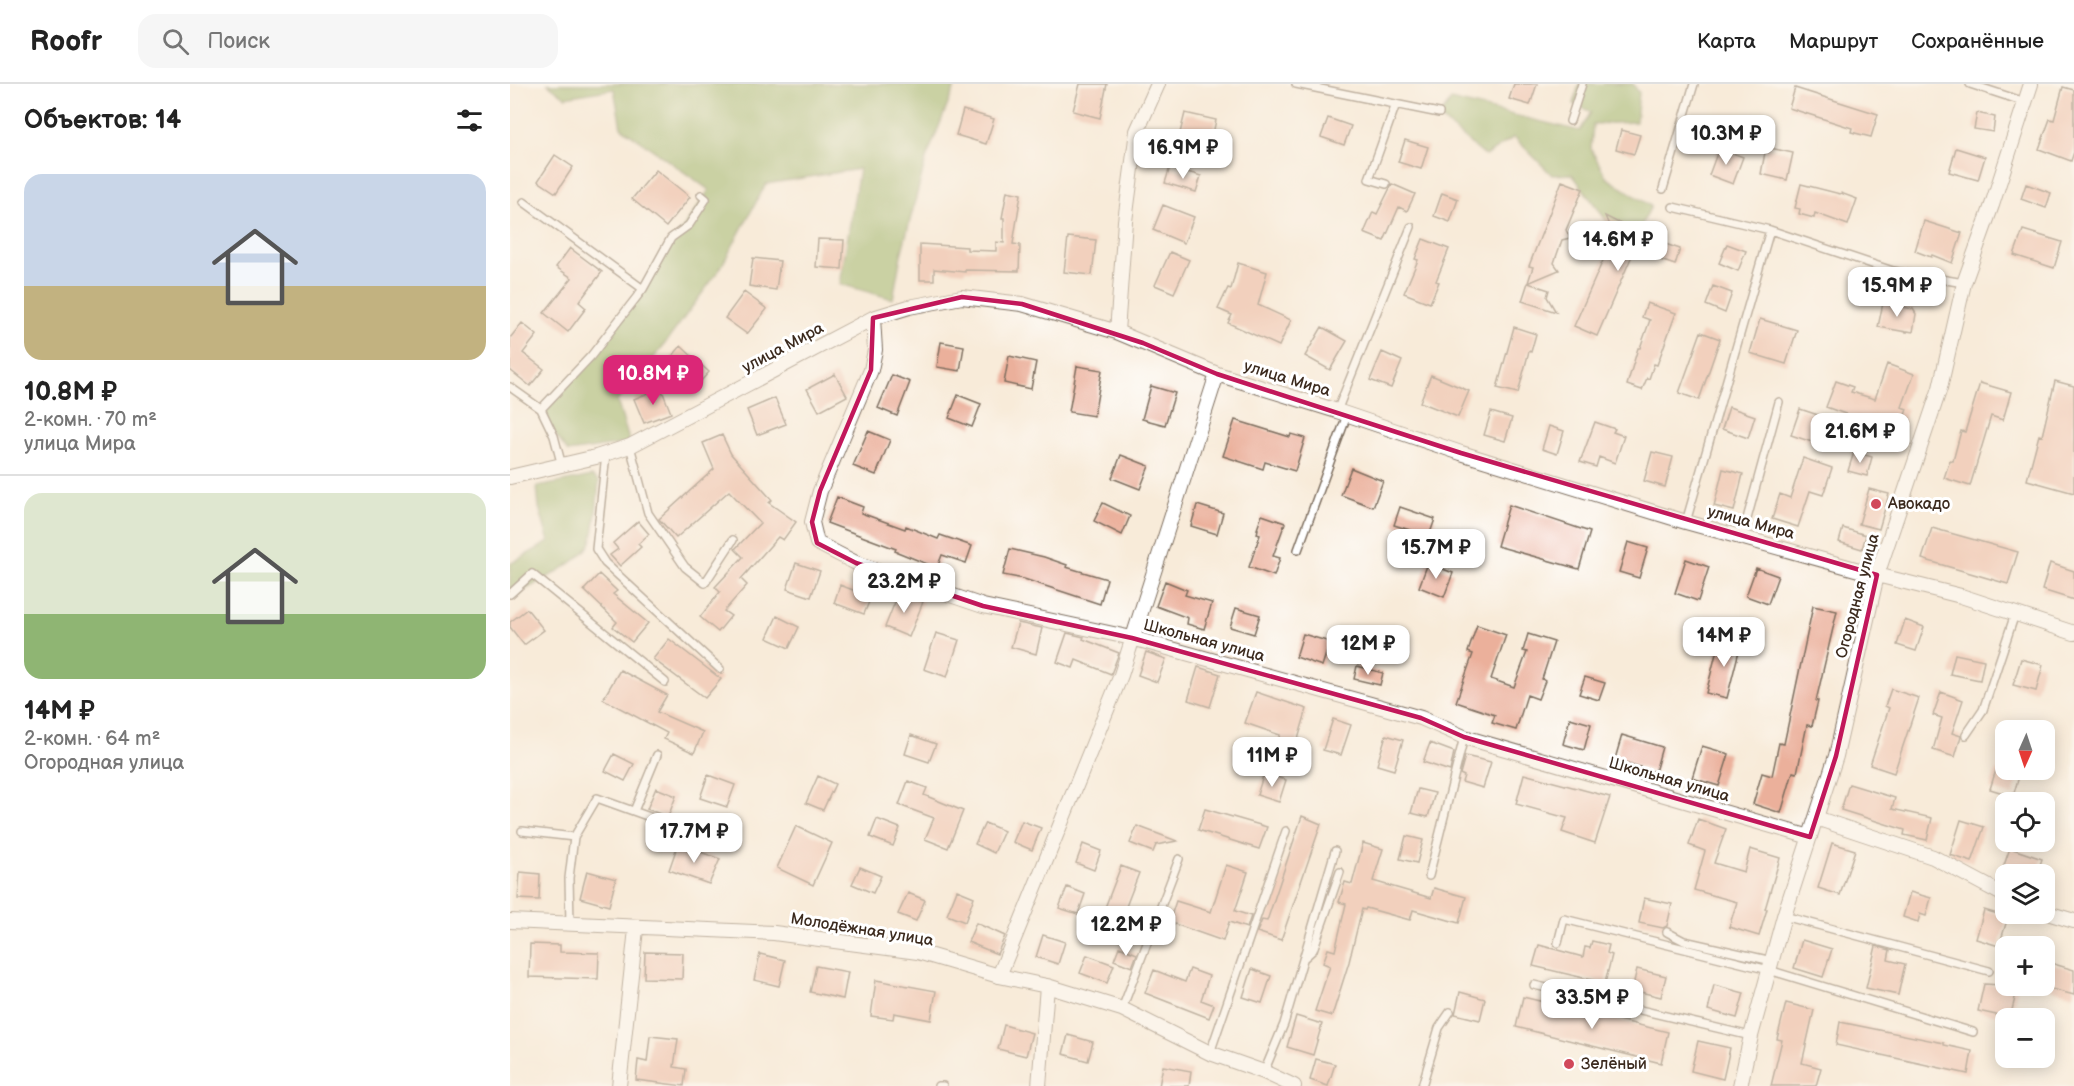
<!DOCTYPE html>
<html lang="ru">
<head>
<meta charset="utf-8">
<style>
  body { margin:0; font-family:"Balsamiq Sans",sans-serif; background:#f6f6f6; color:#222; height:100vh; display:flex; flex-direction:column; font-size:22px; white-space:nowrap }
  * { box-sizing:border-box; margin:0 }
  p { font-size:20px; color:#767676 }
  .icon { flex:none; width:33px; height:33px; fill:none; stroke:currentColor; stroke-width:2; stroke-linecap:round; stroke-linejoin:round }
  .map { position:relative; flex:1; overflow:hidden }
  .sheet { display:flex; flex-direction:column; background:#fff; width:510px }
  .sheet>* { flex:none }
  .needle { width:39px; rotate:183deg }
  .tools { position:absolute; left:1485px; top:636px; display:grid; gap:12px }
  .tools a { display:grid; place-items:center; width:60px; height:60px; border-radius:12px; background:#fff; box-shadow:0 3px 15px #0003; font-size:30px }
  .price { position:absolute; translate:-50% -51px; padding:0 14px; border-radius:12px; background:#fff; color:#222; font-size:20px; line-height:39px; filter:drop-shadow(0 2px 3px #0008) }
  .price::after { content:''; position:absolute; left:50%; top:36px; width:18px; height:14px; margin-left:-9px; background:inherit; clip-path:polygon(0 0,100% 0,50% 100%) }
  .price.active { background:#db2777; color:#fff }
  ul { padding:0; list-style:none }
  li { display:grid; align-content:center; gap:12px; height:318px; padding:0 24px }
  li+li { border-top:2px solid #e0e0e0 }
  li span { display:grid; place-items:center; height:186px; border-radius:18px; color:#555 }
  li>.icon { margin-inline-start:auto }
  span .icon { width:108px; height:108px; fill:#fffc; stroke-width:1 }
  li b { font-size:26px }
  h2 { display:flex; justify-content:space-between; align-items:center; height:72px; padding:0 24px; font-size:26px }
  header { display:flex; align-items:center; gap:36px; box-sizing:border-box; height:84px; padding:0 30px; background:#fff; border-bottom:2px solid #e0e0e0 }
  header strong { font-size:28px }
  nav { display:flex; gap:33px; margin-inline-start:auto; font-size:21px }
  .search { width:420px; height:54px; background:#f6f6f6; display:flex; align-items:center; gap:15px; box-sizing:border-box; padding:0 21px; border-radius:18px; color:#767676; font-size:22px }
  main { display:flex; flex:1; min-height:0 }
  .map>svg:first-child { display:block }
  .forest { fill:#93b163; stroke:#676e40; stroke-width:1.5 }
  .building { fill:#ebb09b }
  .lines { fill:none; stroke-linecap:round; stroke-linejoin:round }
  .lane-casing { stroke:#7d6e5f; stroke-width:10 }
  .street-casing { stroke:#7d6e5f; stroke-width:16 }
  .lane { stroke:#fff; stroke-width:7 }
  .street { stroke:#fff; stroke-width:14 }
  .marked { fill:none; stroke:#c2185b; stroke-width:4.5; stroke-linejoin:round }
  .poi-dot { fill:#d1495b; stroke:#fff; stroke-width:2 }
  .labels { text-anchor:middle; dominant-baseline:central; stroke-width:6; stroke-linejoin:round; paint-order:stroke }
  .street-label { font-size:16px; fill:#3b2a1e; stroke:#fff }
  .poi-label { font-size:16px; fill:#3b2a1e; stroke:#fff; text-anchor:start }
</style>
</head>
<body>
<header>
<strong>Roofr</strong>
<div class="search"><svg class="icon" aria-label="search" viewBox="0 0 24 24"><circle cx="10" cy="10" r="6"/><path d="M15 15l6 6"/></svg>Поиск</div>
<nav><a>Карта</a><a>Маршрут</a><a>Сохранённые</a></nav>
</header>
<main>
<section class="sheet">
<h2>Объектов: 14<svg class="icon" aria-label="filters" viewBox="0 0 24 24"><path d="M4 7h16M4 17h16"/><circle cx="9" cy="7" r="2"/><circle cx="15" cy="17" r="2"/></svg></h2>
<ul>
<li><span style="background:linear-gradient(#c9d6e8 60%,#c2b280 0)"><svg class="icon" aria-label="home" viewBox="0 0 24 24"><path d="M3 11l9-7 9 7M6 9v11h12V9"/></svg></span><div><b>10.8M ₽</b><p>2-комн. · 70 m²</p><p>улица Мира</p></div></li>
<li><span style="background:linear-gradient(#dfe7d0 65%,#8fb573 0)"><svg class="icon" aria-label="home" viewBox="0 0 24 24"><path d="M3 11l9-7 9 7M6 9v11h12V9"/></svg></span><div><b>14M ₽</b><p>2-комн. · 64 m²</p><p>Огородная улица</p></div></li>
</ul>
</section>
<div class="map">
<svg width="1564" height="1002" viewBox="0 0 1564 1002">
  <rect width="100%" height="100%" fill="#fff"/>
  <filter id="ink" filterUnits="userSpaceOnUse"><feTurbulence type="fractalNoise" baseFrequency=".0167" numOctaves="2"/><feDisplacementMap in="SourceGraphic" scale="12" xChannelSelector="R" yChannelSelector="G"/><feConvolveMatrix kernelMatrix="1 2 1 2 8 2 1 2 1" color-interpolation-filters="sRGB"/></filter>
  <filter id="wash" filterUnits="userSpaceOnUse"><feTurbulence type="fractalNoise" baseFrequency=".008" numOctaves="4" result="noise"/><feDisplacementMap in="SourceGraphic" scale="24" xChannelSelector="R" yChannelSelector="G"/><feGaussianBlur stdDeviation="1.35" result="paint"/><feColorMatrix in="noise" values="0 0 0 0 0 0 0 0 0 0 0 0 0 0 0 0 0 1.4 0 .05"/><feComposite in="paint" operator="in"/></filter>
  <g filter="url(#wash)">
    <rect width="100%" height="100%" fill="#f8ebd9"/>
    <path class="forest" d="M38,0H446L416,75L391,171L383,215L330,200L349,85L256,100L210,185L151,265L107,317L120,359L58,368L31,331L92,263L199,106L111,43L104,5L55,13Z
      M1069,0H1123L1129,9L1126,38L1083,40L1081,65L1097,94L1141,122L1119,167L1062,90L1042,91L1004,53L975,72L929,33L941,16L1070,47L1081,28L1064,20Z
      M82,392L89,397C87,414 86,443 81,458C73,478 19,503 0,514V480L39,458L29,423L27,403Z"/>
    <g id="blocks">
      <path class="building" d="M570,0H597L590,34L563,27Z
        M1004,0H1027L1020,21L999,15Z
        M1553,3L1564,6V68L1561,77L1529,65L1540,35L1544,36Z
        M1285,4L1368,30L1361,53L1341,48L1342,44L1279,24Z
        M453,26L484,35L476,60L446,51Z
        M675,29L706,36L700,64L668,57Z
        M1467,29L1485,33L1483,48L1464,45Z
        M818,34L841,42L834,61L811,53Z
        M1111,46L1130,51L1124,70L1106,65Z
        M895,56L918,63L911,85L888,78Z
        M1256,63L1283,69L1277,96L1251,90Z
        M1209,64L1233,73L1223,100L1199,91Z
        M1446,64L1475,73L1468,96L1439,88Z
        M45,71L63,83L46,109L28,97Z
        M660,83L691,92L686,108L655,99Z
        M146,86L180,113L156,143L122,115Z
        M1052,97L1073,105L1056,146L1060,154L1052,156L1044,179L1049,186L1018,199L1039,206L1037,213L1046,228L1012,217L1023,183L1019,182Z
        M882,100L905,110L897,127L889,123L874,157L854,149L863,128L867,130Z
        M1291,100L1330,110L1331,109L1347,115L1338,141L1305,129L1304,134L1289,130L1290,125L1285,124Z
        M1516,100L1541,109L1536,124L1511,115Z
        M497,107L511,110L503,160L510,161L509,187L455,186V188L424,185V196H410V160L457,163V166L486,167V158L494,159V134H492Z
        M932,109L948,115L940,138L924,132Z
        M653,121L684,133L674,159L643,146Z
        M1095,132L1127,148L1126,150L1170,165L1165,181L1124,167L1087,252L1064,242L1102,156L1099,154L1102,148Z
        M1414,137L1452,149L1442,179L1422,171L1421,173L1405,167Z
        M1513,146L1552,158L1544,184L1504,171Z
        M558,153L586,156L582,191L554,188Z
        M308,155L334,156L332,185L306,183Z
        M913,155L939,165L926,197L929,198L920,219L894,209L908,176L905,175Z
        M1217,160L1236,167L1228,187L1209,179Z
        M60,164L92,188L69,218L76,224L58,248L34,229L62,194L46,183Z
        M660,168L679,176L664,209L645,201Z
        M243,174L270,177L266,206L239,202Z
        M728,179L757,188L748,221L781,236L769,262L718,239L722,231L708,225L718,204L721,205Z
        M1203,202L1222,209L1215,229L1196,221Z
        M234,208L257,225L237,250L215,234Z
        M1137,219L1166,229L1147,281L1144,280L1139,295L1137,294L1132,306L1117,301L1128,264H1130L1140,236L1132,233Z
        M1373,219L1403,225L1406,230L1403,248L1397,247V248L1368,243Z
        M1250,235L1287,246L1276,280L1240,269Z
        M12,239L27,251L13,269L34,285L20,302L0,286V254Z
        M812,243L837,257L820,286L795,272Z
        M1004,243L1026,250L1021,268L1019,267L1008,309L987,304Z
        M1191,248L1210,255L1189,316L1169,309Z
        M431,258L454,262L450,287L427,283Z
        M171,262L199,288L182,307L154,282Z
        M872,268L892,277L881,304L860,296Z
        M499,272L526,278L521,305L494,299Z
        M1377,280L1404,290L1392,323L1397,325L1389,350L1354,340L1355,337L1316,323L1326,297L1343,303L1341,308L1365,315Z
        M567,282L592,286L584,332L559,328Z
        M325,290L337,312L309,327L297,305Z
        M382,291L400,298L387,332L368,324Z
        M921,291L959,307L948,333L910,318Z
        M1545,297L1564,302V409L1517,396L1529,351L1532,352Z
        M1470,299L1501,308L1493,336L1481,332L1460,402L1434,394L1440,376L1443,377L1451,347L1455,348Z
        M641,302L665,309L655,341L632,335Z
        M151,304L161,329L134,339L124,315Z
        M448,311L471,320L462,343L439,334Z
        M265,314L276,340L247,351L237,326Z
        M1219,323L1245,332L1238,354L1212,345Z
        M1290,325L1311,332L1302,358L1281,351Z
        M981,328L1002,334L995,357L974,351Z
        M725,336L780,353L781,350L795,354L785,387L755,378L753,385L713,372Z
        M1085,338L1105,345L1103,348L1114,352L1105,379L1089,373L1086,383L1070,378Z
        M1039,342L1054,347L1047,370L1032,365Z
        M358,347L380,356L366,391L343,382Z
        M212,351L221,370L262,416L259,419L286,438L273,456L268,453L231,495L237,501L214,527L221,532L208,548L190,533L210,508L205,503L233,473L225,465L250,439L219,407L166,454L149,435L204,385L193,359Z
        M1142,368L1163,373L1155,403L1134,397Z
        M1344,368L1362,373L1357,392L1338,387Z
        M611,371L639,382L630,405L602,394Z
        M1293,374L1322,384L1313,411L1300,407L1288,443L1262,435L1270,410L1280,414Z
        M841,384L873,397L863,423L831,411Z
        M1213,385L1233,390L1224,427L1204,422Z
        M1359,405L1379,410L1369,445L1349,440Z
        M327,413L353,423L351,429L395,445L396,442L428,455L430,451L462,462L456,479L432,471L427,484L385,467L386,465L317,439Z
        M593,419L620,432L612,451L584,437Z
        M687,421L713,429L707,450L681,442Z
        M999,421L1080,448L1069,485L987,462Z
        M890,423L925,435L919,452L884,441Z
        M752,431L775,439L763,472L770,474L764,492L739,483L750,451L747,450L748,445H747Z
        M128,437L139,450L128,460L131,463L110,482L100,471L108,465L103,459Z
        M1333,444L1356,451L1352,465L1329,458Z
        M1422,444L1508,468L1498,500L1412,475Z
        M1118,458L1138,464L1129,494L1109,488Z
        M500,465L534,473L557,481L556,483L597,495L590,520L514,495L493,491Z
        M1176,475L1199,483L1188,517L1165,509Z
        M286,479L310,487L301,513L277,505Z
        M918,479L943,489L934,513L909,503Z
        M1540,479L1564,487V516L1532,506Z
        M1246,484L1268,492L1258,520L1236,512Z
        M89,490L107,507L103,510L138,539L122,558L103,543L107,538L74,506Z
        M655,497L677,506L675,511L702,519L694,545L677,540L678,534L646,522Z
        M330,501L361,513L354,530L324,519Z
        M389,508L413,518L399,553L375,543Z
        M1303,522L1327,527L1306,617H1308L1302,642L1297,641L1287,689L1283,688L1271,729L1243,720L1252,689L1262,692L1269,659L1274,660Z
        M726,524L750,531L744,550L720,543Z
        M17,525L34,546L14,561L0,543V538Z
        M267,532L289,543L279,564L257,554Z
        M1395,536L1414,543L1406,567L1387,561Z
        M508,539L532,544L526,570L501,563Z
        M967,541L996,551L981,595L1004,603L1017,568L1013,567L1018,550L1044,558L1032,595L1035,597L1028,615L1017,611L1006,646L982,639L985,631L946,618L963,570L958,568Z
        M426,549L449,556L437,593L414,585Z
        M557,549L574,553L573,555L609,569L601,590L566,576L563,584L547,578Z
        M793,550L820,558L812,582L786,573Z
        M1210,554L1231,559L1217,614L1196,609Z
        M159,555L211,595L195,614L143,575Z
        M636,568L656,575L647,598L628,591Z
        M1445,570L1474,576L1470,596L1440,590Z
        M1511,575L1533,581L1526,607L1503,601Z
        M847,582L873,589L870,601L844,595Z
        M688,583L710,590L700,623L678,616Z
        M110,586L157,611L147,628L193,648L184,669L154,655L157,649L93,615Z
        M1075,593L1095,599L1089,616L1069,610Z
        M1381,605L1409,614L1384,689L1360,681L1379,624L1375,622Z
        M746,608L797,625L786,662L768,656L770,651L735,639Z
        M1431,608L1453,616L1442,649L1451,652L1445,673L1423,666L1432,634L1423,631Z
        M1060,634L1081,640L1074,666L1053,660Z
        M823,635L841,641L831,671L813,666Z
        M401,651L426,660L419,678L395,670Z
        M876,651L893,656L884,686L867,681Z
        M1112,651L1152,663L1145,688L1105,675Z
        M920,659L944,668L940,687L913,678Z
        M1192,662L1219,670L1209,702L1182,694Z
        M104,670L124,680L115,697L95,687Z
        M955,672L981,678L973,704L952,698L954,692L950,690Z
        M1486,686H1511L1503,712L1480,705Z
        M754,689L776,696L769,718L747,711Z
        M1014,690L1100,713L1085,759L1052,748L1057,734L1006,720Z
        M198,691L225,701L217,723L190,714Z
        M308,692L325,700L313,726L296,719Z
        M398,697L417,704L414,711L453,727L438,764L415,755L424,734L389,721Z
        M1339,700L1385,714L1382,725L1422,734L1417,756L1394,751L1395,746L1331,726Z
        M146,704L166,712L158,733L137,725Z
        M908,705L925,709L918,733L901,729Z
        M695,725L757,743L749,765L688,746Z
        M792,732L811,740L771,856L747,848L752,836L757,837Z
        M367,735L390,744L383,762L360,753Z
        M1188,735L1216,745L1204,779L1234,788L1240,765L1270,774L1255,825H1257L1249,852L1219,843L1227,818L1184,806L1195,767L1179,761Z
        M1451,736L1474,743L1462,778L1440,771Z
        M512,737L531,744L522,766L503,758Z
        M475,739L494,747L484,769L465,760Z
        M286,742L322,759L303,801L267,784Z
        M627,742L667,757L646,761L643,768L620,759Z
        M896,752L913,756L907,779L890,775Z
        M853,759L873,765L863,797L921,814L924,804L956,813L949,839L903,826L900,836L856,824L855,826L852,825L839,878L822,932L805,927L820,882L813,879L818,865L825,867L836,820L829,818L835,798L842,800Z
        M1322,759L1345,766L1330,811L1308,804Z
        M168,760L210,775L199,800L159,786Z
        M573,760L591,767L584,786L566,779Z
        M1500,764L1532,775L1527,790H1491Z
        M716,781L738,788L725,827L741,832L737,844L719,838L713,857L659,838L666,817L701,828Z
        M611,782L629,789L610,838L614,840L608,856L586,847Z
        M350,783L371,792L363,809L342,800Z
        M77,787L106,795L99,822L70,814Z
        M10,788L30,790L29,816L8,815Z
        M557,803L575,810L568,830L549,824Z
        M447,806L464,813L455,838L437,831Z
        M1400,808L1421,814L1416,832L1410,830L1408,838L1393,833Z
        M398,809L415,816L406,837L388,830Z
        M1134,814L1162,820L1157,842L1153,844L1129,839Z
        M1474,826L1498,833L1489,862L1466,855Z
        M466,839L495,852L487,870L458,858Z
        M533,851L555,858L548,880L526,873Z
        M1292,856L1322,865L1313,893L1284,884Z
        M1082,857L1099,861L1097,869L1102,871L1095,899L1023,882L1029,861L1073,873L1075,863L1080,864Z
        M20,860L50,861V868L89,869L88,895L19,893Z
        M1366,862L1380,866L1378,876L1395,880L1388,911L1356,904Z
        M609,863L627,870L622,883L604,876Z
        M135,868L173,869L172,895L134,894Z
        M250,870L275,876L269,902L244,896Z
        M577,871L604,881L597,899L570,889Z
        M1534,877L1564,886V911L1534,903Z
        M306,882L338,888L333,915L300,908Z
        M680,885L699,892L691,916L704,921L699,934L635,909L644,886L675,898Z
        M742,885L761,892L752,919L733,913Z
        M1127,885L1156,892L1151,913L1122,906Z
        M366,896L426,907L421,936L384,929L383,935L361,932Z
        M1474,900L1508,902L1500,934L1468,927Z
        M1204,901L1234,909L1227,934L1198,926Z
        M950,908L975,915L970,936L945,930Z
        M1013,913L1158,948L1151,979L1006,943Z
        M1276,919L1304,926L1292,979L1311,984L1306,1002H1261L1272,956L1267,955Z
        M786,932L812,940L803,971L777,963Z
        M1330,938L1434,959V961L1462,967L1458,990L1326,961Z
        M494,941L522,949L516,972L488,965Z
        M558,951L583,958L578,977L553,970Z
        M140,952L168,955L164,983L176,985L174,1002L126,996L128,976L137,978Z
        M1188,957L1220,964L1213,995L1181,987Z
        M806,975L825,980L818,1002L800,996Z
        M653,982L681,987L679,1002H649Z"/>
    </g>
  </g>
  <g filter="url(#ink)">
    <use href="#blocks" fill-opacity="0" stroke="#7d6e5f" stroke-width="1.5"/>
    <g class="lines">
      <g class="lane-casing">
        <path id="lane" d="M786,0L929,29
          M1460,0L1515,18
          M1060,37L1072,0
          M876,100L859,95L886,20
          M1153,105L1184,0
          M14,118L133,205
          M1163,123L1260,146L1383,187L1454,199
          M0,303L31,325
          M827,327L901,143
          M120,362L138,429L175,483L195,499L223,456
          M96,370L86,465L95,479L210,585
          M52,382L44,352L31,325L81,272L133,205L161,154L179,141L196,115L191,111
          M1176,438L1260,146
          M1232,453L1269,318
          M788,466L837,331
          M0,510L22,490L155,598
          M1456,651L1473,626L1505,530
          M124,727L147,671
          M12,747L64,753
          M919,792L954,653
          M1274,832L1479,887
          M60,840L59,794L64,753L87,714L198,754
          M1157,848L1174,857L1262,877
          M1048,859L1054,835L1259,886L1463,948
          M794,874L803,866L830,788
          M1024,901L1241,952
          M612,925L669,775
          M700,969L776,747
          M754,988L774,940L825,767
          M428,1002H433
          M912,1002L929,944L940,928"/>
      </g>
      <g class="street-casing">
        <path id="street" d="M363,234L365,266L361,286L310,407L302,438L307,459L346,479L473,522L622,554L911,634L954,653L1300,753
          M607,248L615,137L627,47L648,0
          M0,393L86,373L120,362L363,234L399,223L452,213L512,220L607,248L707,290L827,327L951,369L1176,438L1367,491L1451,512L1564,549
          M1306,734L1423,773L1496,812
          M1534,828L1564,837
          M0,837L264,849L408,868L489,892L537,902L612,925L700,969L754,988L784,1002
          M489,892L611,591L707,290
          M109,1002L126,845
          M529,1002L537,902
          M1230,1002L1241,952L1274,832L1326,672L1367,491L1430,304L1454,199L1482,121L1521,0"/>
      </g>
      <use href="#lane" class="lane"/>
      <use href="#street" class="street"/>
    </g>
  </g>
  <path d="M0 0H1564V1002H0ZM452,213L512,220L633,259L707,290L951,369L1367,491L1326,672L1300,753L954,653L911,634L622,554L473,522L346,479L307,459L302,438L310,407L361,286L363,234Z" fill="#f8ebd9" fill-opacity=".55" fill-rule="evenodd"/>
  <path class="marked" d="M452,213L512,220L633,259L707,290L951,369L1367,491L1326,672L1300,753L954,653L911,634L622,554L473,522L346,479L307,459L302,438L310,407L361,286L363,234Z"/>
  <g class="poi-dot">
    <circle cx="1366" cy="420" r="6"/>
    <circle cx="1059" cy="980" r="6"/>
  </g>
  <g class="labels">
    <g class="street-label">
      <text transform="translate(273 264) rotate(-28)">улица Мира</text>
      <text transform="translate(777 295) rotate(17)">улица Мира</text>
      <text transform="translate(1241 439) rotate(15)">улица Мира</text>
      <text transform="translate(1348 512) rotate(-75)">Огородная улица</text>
      <text transform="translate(694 557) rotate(15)">Школьная улица</text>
      <text transform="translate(1159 696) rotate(16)">Школьная улица</text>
      <text transform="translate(352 846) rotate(9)">Молодёжная улица</text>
    </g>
    <g class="poi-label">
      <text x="1378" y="420">Авокадо</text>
      <text x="1071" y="980">Зелёный</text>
    </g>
  </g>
</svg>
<div class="tools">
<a><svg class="needle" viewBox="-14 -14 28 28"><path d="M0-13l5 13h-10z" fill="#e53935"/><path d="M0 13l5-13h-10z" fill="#767676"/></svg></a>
<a><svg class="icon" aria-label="locate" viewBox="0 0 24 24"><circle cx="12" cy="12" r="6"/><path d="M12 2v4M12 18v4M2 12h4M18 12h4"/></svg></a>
<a><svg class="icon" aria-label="layers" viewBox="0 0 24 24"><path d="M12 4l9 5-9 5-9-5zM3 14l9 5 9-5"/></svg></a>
<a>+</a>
<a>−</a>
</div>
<b class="price" style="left:1216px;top:82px">10.3M ₽</b>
<b class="price" style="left:673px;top:96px">16.9M ₽</b>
<b class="price" style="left:1108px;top:188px">14.6M ₽</b>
<b class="price" style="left:1387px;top:234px">15.9M ₽</b>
<b class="price active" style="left:143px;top:322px">10.8M ₽</b>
<b class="price" style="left:1350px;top:380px">21.6M ₽</b>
<b class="price" style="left:926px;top:496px">15.7M ₽</b>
<b class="price" style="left:394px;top:530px">23.2M ₽</b>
<b class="price" style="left:1214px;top:584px">14M ₽</b>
<b class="price" style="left:858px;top:592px">12M ₽</b>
<b class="price" style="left:762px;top:704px">11M ₽</b>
<b class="price" style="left:184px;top:780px">17.7M ₽</b>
<b class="price" style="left:616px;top:873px">12.2M ₽</b>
<b class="price" style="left:1082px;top:946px">33.5M ₽</b>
</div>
</main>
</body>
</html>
